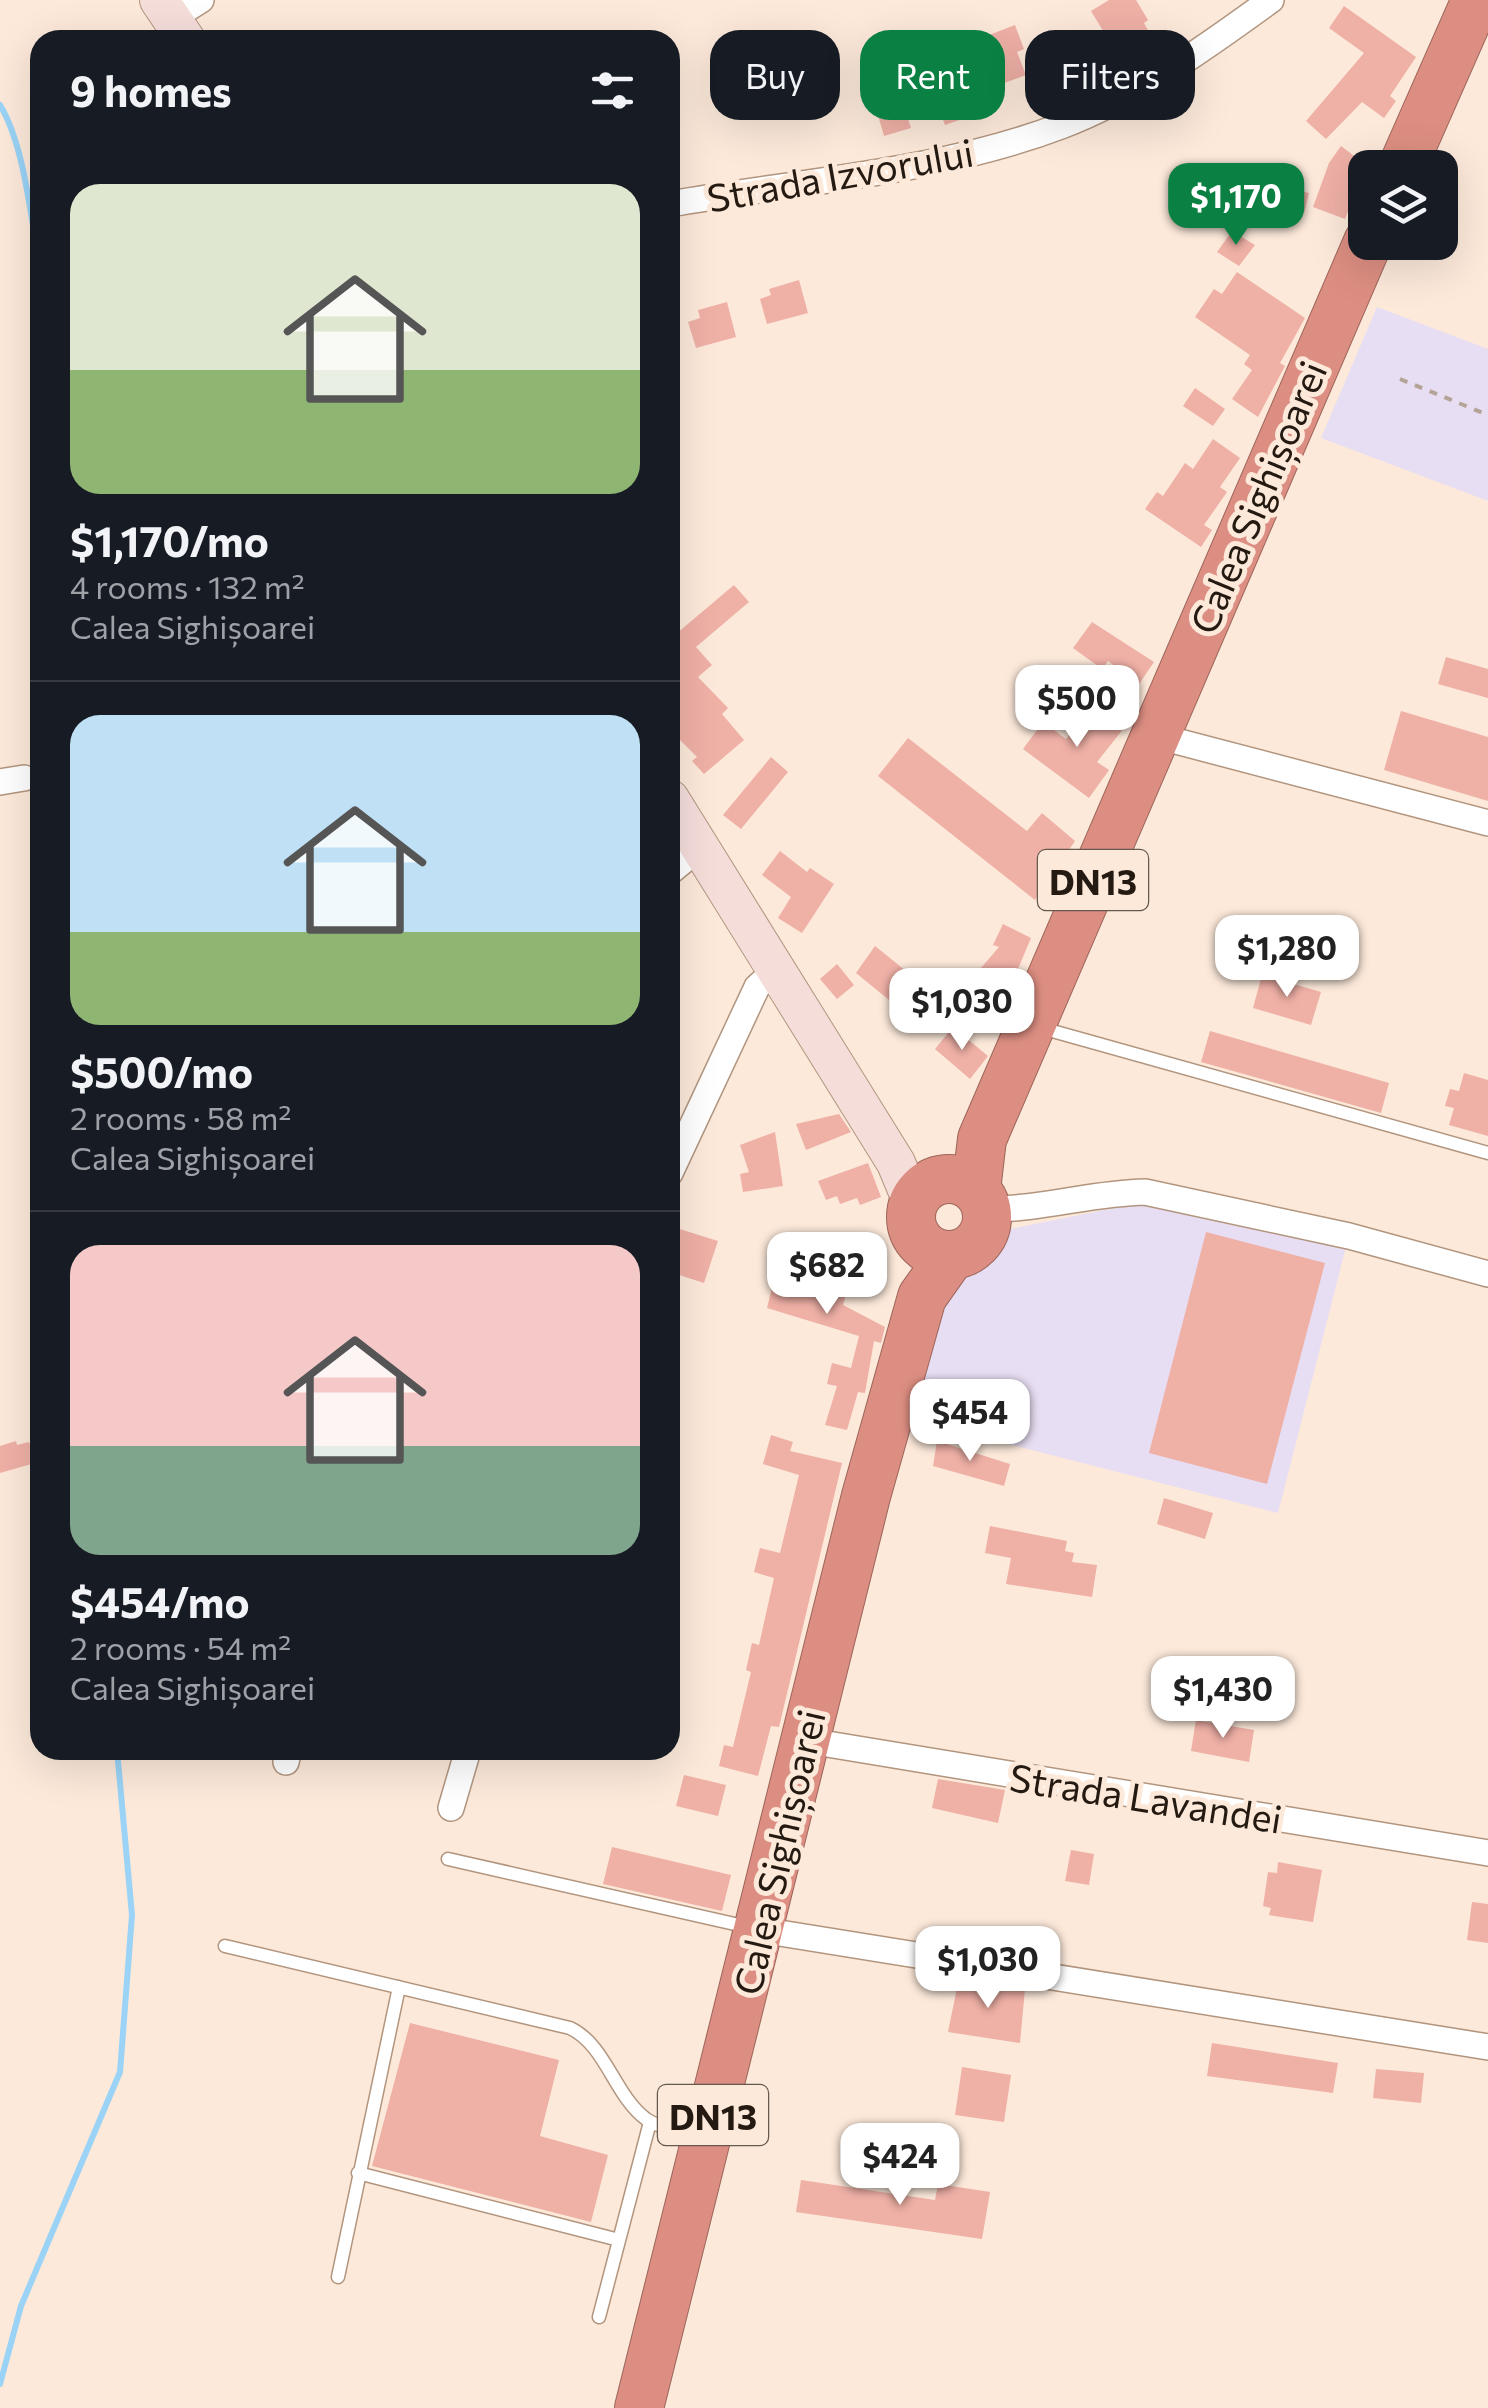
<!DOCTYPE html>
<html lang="en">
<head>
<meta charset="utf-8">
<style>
  body { margin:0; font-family:Commissioner,sans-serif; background:#242831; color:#f1f3f6; height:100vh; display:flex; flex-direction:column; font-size:38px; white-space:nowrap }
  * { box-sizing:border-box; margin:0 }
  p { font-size:32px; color:#9ea1a6 }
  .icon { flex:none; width:55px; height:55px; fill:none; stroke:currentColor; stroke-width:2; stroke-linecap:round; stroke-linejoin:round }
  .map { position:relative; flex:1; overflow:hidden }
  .sheet { position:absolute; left:30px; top:30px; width:650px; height:1730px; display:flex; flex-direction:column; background:#171b24; border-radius:30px; box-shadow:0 10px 40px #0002 }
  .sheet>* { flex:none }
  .guide { position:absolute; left:710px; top:30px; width:628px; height:90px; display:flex; gap:20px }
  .tools { position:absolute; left:1348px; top:150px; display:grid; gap:20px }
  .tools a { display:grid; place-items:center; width:110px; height:110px; border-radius:20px; background:#171b24; box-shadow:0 10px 40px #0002; font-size:50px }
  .price { position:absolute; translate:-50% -85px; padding:0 22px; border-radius:20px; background:#fff; color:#222; font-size:32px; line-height:65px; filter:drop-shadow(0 2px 5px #0008) }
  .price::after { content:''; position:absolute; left:50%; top:60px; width:30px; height:22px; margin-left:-15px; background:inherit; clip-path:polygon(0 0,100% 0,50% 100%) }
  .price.current { background:#0b8043; color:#fff }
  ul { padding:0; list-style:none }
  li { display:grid; align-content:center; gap:20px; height:530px; padding:0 40px }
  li+li { border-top:2px solid #363941 }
  li span { display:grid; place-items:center; height:310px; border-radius:30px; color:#555 }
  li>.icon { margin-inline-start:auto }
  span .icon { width:180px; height:180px; fill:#fffc; stroke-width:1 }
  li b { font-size:42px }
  h2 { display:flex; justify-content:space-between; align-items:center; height:120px; padding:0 40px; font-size:42px }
  .chip { padding:0 35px; border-radius:30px; background:#171b24; box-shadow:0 10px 40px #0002; font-size:35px; line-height:90px }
  .chip.current { background:#0b8043; color:#fff }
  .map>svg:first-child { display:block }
  .commercial { fill:#e8def3 }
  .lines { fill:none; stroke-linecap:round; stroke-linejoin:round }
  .stream { stroke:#9ad3f6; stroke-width:6 }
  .building { fill:#efb0a6 }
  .lane-casing { stroke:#b2957e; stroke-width:15 }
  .street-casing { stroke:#b2957e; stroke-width:28 }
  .secondary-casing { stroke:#b2957e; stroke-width:40 }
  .highway-casing { stroke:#9c655a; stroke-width:50 }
  .path { stroke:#b4a497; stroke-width:4; stroke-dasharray:8 8; stroke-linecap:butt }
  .lane { stroke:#fff; stroke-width:12 }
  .street { stroke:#fff; stroke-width:25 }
  .secondary { stroke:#f5ddda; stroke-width:38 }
  .highway { stroke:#dd8e82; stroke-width:48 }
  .labels { text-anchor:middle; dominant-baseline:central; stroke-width:10; stroke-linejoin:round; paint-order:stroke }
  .shield { fill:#fce9da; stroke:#65584d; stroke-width:2.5 }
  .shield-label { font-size:35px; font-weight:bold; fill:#241a11 }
  .street-label { font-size:38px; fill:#241a11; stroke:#fce9da }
</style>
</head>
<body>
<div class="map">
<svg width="1488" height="2408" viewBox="0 0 1488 2408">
  <rect width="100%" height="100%" fill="#fce9da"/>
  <path class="commercial" d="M1377,307L1488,349V501L1321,438Z
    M1139,1203L1346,1247L1278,1513L910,1419L955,1272L981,1256L1005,1230Z"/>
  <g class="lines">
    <path class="stream" d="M0,105C25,146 31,221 40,268
      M40,276V496
      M40,512V693
      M0,2384L21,2306L120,2072L132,1915L117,1750"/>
  </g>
  <path class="building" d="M1109,0H1136L1148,20L1144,23L1150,34L1117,54L1091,11Z
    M1344,6L1416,57L1390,96L1396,101L1384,118L1362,102L1326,139L1306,121L1364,53L1329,28Z
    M1015,25L1024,49L1017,52L1026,75L974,94L977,101L967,105L971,116L945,125L931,88L990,67L984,37Z
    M904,106L911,128L884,136L878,115Z
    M1341,146L1370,168H1365L1345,219L1313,207L1329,163Z
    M1268,182L1309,193L1304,213L1262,202Z
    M1232,231L1255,245L1239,266L1217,252Z
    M1237,272L1305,318L1280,363L1285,366L1258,417L1232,399L1252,370L1244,364L1250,355L1195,317L1214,289L1222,294Z
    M799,280L808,313L767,324L760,299L771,295L769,289Z
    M727,302L736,337L696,348L688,322L700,318L698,310Z
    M1195,388L1225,409L1213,426L1183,406Z
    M1213,439L1240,458L1220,487L1227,492L1204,525L1212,530L1201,547L1145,509L1157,492L1163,496L1185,463L1193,469Z
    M734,585L749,602L696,647L712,665L698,677L728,708L722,714L744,740L704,774L692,761L697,757L670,730V639Z
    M1092,622L1154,662L1139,684L1108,661L1102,669L1073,648Z
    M1446,657L1488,669V698L1438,684Z
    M1093,704L1124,728L1097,762L1109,770L1089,798L1023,749L1043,722L1066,739Z
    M1401,711L1488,737V801L1384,770Z
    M908,738L1027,831L1042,813L1075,841L1035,900L878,776Z
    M771,757L788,772L741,829L723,815Z
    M780,851L807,872L810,868L834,884L802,933L778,918L791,897L762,875Z
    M1003,924L1031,938L1012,983L1000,996L975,975L999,947L993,945Z
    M875,946L916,979L894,1004L856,973Z
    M837,964L854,985L837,999L820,979Z
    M1262,975L1321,992L1311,1025L1253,1008Z
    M953,1027L988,1056L970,1079L935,1049Z
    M1210,1031L1389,1083L1381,1113L1201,1062Z
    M1464,1073L1488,1080V1136L1449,1125L1454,1108L1445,1106L1450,1089L1459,1091Z
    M839,1114L851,1132L806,1150L796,1124Z
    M775,1132L783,1186L743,1192L740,1174L749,1172L740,1145Z
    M868,1163L881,1197L860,1205L857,1198L840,1204L837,1196L826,1200L818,1181Z
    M670,1226L718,1241L704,1283L670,1272Z
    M1206,1232L1325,1263L1267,1484L1149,1453Z
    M784,1239L855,1266L843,1305L885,1327L881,1343L874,1341L865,1393L858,1392L847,1430L825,1425L837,1386L827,1384L832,1363L851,1368L859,1336L767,1308Z
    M771,1435L793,1442L790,1451L842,1463L779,1727L771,1726L758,1776L719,1766L724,1745L733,1747L751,1672L746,1670L752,1643L759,1645L774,1578L754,1572L760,1548L780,1553L799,1475L763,1464Z
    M16,1441L17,1445L29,1442L35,1463L0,1473V1446Z
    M937,1441L1010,1464L1004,1486L933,1466Z
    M1164,1498L1213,1513L1205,1539L1157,1524Z
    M990,1526L1067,1541L1065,1551L1074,1553L1072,1562L1097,1565L1092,1597L1006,1584L1011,1558L985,1553Z
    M1196,1720L1254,1730L1249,1762L1191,1751Z
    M684,1775L726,1785L718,1816L676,1806Z
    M938,1779L1005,1790L998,1823L932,1808Z
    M612,1847L731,1875L722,1911L603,1884Z
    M1071,1850L1094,1854L1089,1885L1065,1881Z
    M1278,1862L1322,1870L1313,1922L1269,1915L1271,1908L1263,1906L1268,1872L1277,1873Z
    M1472,1902L1488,1904V1943L1467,1940Z
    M959,1978L1025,1989L1020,2043L948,2032Z
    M410,2023L559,2060L540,2136L608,2155L591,2222L372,2166Z
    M1212,2043L1338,2063L1333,2093L1207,2076Z
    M962,2067L1011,2075L1004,2122L955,2115Z
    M1376,2069L1424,2073L1421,2103L1373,2098Z
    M801,2180L935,2200L938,2184L990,2192L982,2239L796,2212Z"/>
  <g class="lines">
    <g class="lane-casing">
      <path id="lane" d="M1038,1027L1488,1153
        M448,1859L748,1927
        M225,1946L570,2028C606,2045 614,2095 646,2119C660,2129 683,2130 699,2137
        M358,2173L619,2240
        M338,2277L399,1987
        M599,2317L650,2122"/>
    </g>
    <g class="street-casing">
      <path id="street" d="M171,19L201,0
        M670,204C799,181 937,173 1061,126C1137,97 1205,48 1271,0
        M1153,735L1488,823
        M0,782L24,778
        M670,872L700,847
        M670,1173L757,987L775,971
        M986,1209C1040,1210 1091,1193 1145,1192L1349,1236L1488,1274
        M803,1740L1488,1853
        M286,1762L289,1750
        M451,1808L468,1750
        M761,1930L1488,2047"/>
    </g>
    <g class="secondary-casing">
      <path id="secondary" d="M159,0L186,40
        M670,799L896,1163L913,1204"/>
    </g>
    <g class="highway-casing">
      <path id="highway" d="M1402,168L1476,0
        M911 1217a38 38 0 1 1 76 0a38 38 0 1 1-76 0Z
        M976,1190L982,1139L1368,242
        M639,2408L866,1496L922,1297L951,1256"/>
    </g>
    <path class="path" d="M1400,379L1488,415"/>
    <use href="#lane" class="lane"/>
    <use href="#street" class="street"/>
    <use href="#secondary" class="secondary"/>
    <use href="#highway" class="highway"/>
  </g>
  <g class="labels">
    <g class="shield">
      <rect x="1038" y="850" width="110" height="60" rx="8"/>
      <rect x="658" y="2085" width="110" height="60" rx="8"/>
    </g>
    <g class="shield-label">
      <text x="1093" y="880">DN13</text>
      <text x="713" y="2115">DN13</text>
    </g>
    <g class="street-label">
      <text transform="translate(840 174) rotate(-10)">Strada Izvorului</text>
      <text transform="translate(1257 497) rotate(-67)">Calea Sighișoarei</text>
      <text transform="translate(1146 1797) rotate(9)">Strada Lavandei</text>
      <text transform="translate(778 1852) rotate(-77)">Calea Sighișoarei</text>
    </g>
  </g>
</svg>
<div class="tools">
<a><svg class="icon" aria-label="layers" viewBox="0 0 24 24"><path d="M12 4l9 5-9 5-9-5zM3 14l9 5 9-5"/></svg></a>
</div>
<b class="price current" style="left:1236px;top:248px">$1,170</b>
<b class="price" style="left:1077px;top:750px">$500</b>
<b class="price" style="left:1287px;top:1000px">$1,280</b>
<b class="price" style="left:962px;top:1053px">$1,030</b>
<b class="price" style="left:827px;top:1317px">$682</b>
<b class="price" style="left:970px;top:1464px">$454</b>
<b class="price" style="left:1223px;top:1741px">$1,430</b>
<b class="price" style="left:988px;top:2011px">$1,030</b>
<b class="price" style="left:900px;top:2208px">$424</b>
<div class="guide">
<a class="chip">Buy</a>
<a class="chip current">Rent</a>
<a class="chip">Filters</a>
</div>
<section class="sheet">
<h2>9 homes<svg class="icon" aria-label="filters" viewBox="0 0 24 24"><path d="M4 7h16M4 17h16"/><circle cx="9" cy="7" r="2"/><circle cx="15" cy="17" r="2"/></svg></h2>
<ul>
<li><span style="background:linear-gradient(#dfe7d0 60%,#8fb573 0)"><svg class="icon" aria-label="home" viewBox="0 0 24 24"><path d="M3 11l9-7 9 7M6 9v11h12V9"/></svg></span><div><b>$1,170/mo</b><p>4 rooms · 132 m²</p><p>Calea Sighișoarei</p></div></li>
<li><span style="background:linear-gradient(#bfe0f5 70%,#8fb573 0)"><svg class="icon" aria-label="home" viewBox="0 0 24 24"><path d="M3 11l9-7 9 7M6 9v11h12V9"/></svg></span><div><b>$500/mo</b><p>2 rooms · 58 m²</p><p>Calea Sighișoarei</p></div></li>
<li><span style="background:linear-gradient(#f6c9c9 65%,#7fa58c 0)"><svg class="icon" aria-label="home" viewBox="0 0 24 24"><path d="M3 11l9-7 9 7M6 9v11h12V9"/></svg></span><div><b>$454/mo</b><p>2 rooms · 54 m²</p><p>Calea Sighișoarei</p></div></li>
</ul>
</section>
</div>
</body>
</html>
